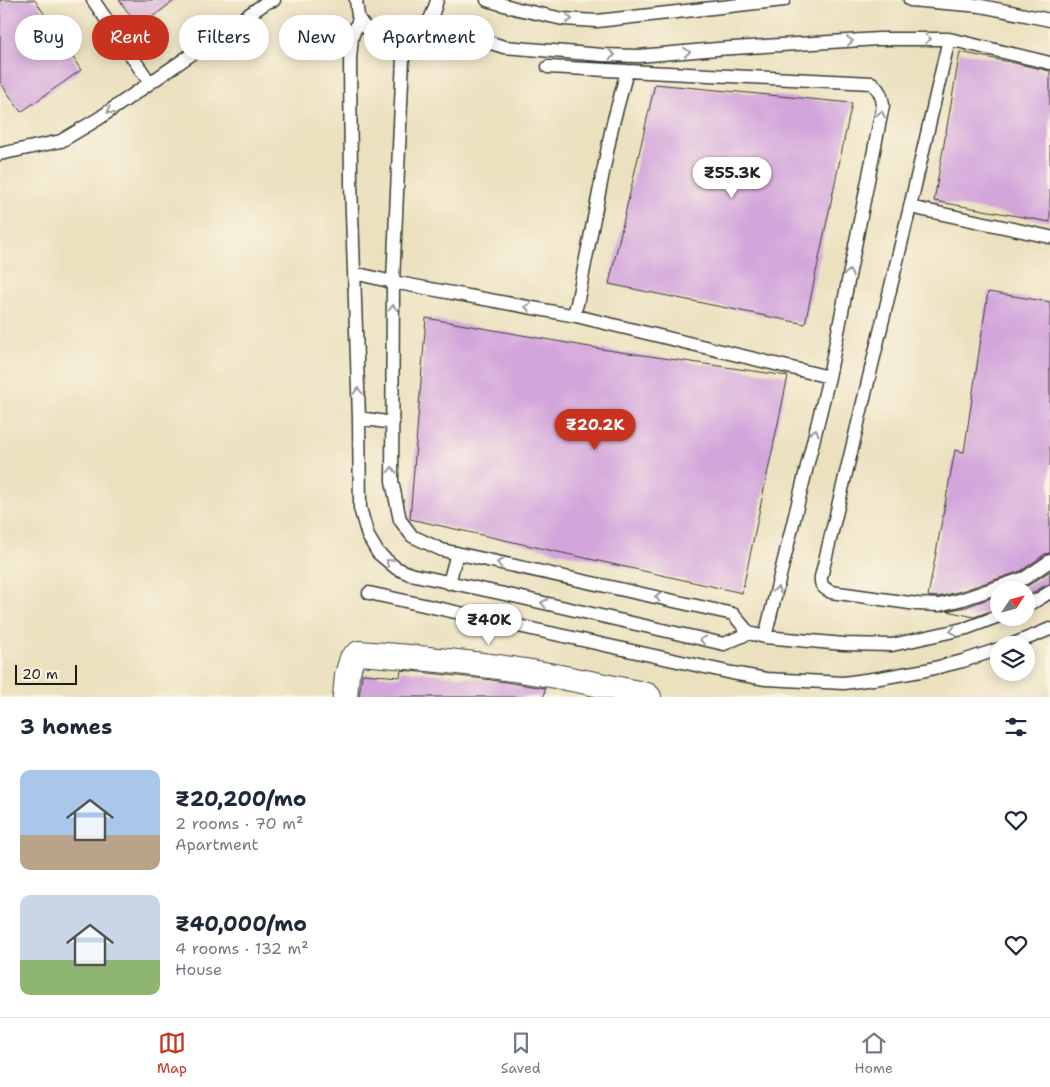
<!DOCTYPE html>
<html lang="en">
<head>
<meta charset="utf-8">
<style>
  body { margin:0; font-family:"Shantell Sans",sans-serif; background:#f2f2f3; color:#1f2937; height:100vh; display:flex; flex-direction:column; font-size:19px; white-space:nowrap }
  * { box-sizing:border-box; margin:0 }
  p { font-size:16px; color:#747a83 }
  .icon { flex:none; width:28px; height:28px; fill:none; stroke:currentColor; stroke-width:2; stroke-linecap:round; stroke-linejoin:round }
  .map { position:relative; height:697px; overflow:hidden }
  .side { display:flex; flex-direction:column; background:#fff; flex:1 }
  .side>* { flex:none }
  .guide { position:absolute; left:15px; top:15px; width:500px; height:45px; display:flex; gap:10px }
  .needle { width:32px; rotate:54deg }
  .fabs { position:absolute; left:990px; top:581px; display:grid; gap:10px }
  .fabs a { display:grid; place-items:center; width:45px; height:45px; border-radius:50%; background:#fff; box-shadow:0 2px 12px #0003; font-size:25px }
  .scale { position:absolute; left:15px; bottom:12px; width:62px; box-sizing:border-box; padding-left:5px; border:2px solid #1c1c1c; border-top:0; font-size:14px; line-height:18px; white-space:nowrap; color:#1c1c1c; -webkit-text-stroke:4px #fcf5e5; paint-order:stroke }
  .price { position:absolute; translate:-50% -42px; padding:0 11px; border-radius:18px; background:#fff; color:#222; font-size:16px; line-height:32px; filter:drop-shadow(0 1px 2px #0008) }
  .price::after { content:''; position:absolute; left:50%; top:30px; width:15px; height:11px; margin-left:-8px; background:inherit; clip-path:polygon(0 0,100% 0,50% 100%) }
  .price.selected { background:#c8321e; color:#fff }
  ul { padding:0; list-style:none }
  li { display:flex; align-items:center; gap:15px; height:125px; padding:0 20px }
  li span { display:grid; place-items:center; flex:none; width:140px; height:100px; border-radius:10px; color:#555 }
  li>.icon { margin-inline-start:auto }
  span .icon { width:60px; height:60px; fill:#fffc; stroke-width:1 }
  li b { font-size:21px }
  h2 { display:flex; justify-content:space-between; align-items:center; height:60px; padding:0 20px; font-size:21px }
  .pill { padding:0 18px; border-radius:22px; background:#fff; box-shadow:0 2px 12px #0003; font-size:18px; line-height:45px }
  .pill.selected { background:#c8321e; color:#fff }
  .menu { display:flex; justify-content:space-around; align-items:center; height:70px; border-top:1px solid #e0e1e3; background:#fff; font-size:14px; color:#747a83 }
  .menu a { display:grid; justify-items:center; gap:2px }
  .menu .selected { color:#c8321e }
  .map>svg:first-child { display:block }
  .building { fill:#d3a6db }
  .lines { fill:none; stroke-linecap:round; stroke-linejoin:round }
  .lane-casing { stroke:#3b3a34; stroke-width:15 }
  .street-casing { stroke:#3b3a34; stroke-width:26 }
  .lane { stroke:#fff; stroke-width:12 }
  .street { stroke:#fff; stroke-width:24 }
  .oneway { stroke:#999 }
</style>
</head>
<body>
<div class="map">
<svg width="1050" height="697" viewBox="0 0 1050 697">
  <rect width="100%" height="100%" fill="#fcf5e5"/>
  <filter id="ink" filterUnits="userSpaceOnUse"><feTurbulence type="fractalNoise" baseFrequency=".02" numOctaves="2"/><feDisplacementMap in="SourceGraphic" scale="10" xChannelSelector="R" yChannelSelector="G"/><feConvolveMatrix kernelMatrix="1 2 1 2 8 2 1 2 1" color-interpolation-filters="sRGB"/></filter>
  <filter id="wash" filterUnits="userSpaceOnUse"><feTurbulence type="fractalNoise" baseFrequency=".0096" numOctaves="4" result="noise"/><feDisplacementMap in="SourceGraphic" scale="20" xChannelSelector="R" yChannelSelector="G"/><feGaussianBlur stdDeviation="1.12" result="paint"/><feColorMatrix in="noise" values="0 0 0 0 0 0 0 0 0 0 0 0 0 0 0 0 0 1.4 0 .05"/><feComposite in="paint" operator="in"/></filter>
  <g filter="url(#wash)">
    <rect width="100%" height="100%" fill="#ebe1bf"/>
    <g id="blocks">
      <path class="building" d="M0,0H35L81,70L21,112L0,82Z
        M119,0H175L139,27Z
        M960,52L1005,61L1050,71V222L934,201Z
        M655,84L852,103L805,324L609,284Z
        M988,292L1050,302V553L1045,554L1021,571L961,591L938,597L928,596L955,450L964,452Z
        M426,318L601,349L788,376L742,593L410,519Z
        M1050,571V584L1046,585L1026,596V590H1015L1029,585Z
        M999,595V608L974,617L947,611L966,607Z
        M401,670L485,679L545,688L544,697H359L362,674L400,677Z"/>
    </g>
  </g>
  <g filter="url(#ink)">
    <use href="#blocks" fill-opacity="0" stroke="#3b3a34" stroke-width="1"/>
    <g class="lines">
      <g class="lane-casing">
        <path id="lane" d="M93,0L150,83
          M356,0C357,6 357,14 359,19C372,43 413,42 428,22C433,15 435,8 437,0
          M487,0L518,9L563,19L597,21L784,0
          M910,0L981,6L1050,20
          M359,19L352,37L350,59L351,184L359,418L360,508L368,536L378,553L396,568L410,574L509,595L724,644L749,633
          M427,23L504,47L602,55L639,56L717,49L879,39H949L1050,63
          M404,36L393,282L392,481L400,520L412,536L442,550L733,614L749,633L765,637L844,644L892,645L967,628L999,616
          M949,39L910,207L821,577C820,586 824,588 831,592L917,604L939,605L963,599L1025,578L1050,561
          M548,67L627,71
          M0,154L61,141L98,119L267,2L274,0
          M910,207L1050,237
          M354,273L393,282L576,316L829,377
          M576,316L575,310L577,304L612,127L627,71L872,83C879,90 882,95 883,105L829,377L765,637
          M359,418L393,423
          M449,583L457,553
          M369,593L732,673L766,679L844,683L880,678L926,670L963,661L999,649
          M1026,605L1037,600L1050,592
          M1011,645L1050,629"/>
      </g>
      <g class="street-casing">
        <path id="street" d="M345,697L347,675L352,658L359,653C412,657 466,662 519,670C562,676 605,686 647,695L649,697"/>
      </g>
      <use href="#lane" class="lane"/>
      <use href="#street" class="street"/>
    </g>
    <defs><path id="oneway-chevron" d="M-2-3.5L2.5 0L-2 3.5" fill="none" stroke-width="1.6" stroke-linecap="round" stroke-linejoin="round" transform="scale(1.25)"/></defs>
    <g class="oneway">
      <use href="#oneway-chevron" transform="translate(569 19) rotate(6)"/>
      <use href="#oneway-chevron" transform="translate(928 39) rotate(1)"/>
      <use href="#oneway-chevron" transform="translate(850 41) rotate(-4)"/>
      <use href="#oneway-chevron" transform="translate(687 52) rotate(-5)"/>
      <use href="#oneway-chevron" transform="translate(612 55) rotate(1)"/>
      <use href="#oneway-chevron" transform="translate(110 111) rotate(145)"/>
      <use href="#oneway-chevron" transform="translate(881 114) rotate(-79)"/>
      <use href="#oneway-chevron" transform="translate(849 273) rotate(-79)"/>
      <use href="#oneway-chevron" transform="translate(528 307) rotate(-170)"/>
      <use href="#oneway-chevron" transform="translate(393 308) rotate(-90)"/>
      <use href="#oneway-chevron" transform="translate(358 391) rotate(-92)"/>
      <use href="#oneway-chevron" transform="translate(815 432) rotate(-76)"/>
      <use href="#oneway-chevron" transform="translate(392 470) rotate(-89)"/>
      <use href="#oneway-chevron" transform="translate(389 562) rotate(-138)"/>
      <use href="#oneway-chevron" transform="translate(500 563) rotate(-168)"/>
      <use href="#oneway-chevron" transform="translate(777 590) rotate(-76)"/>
      <use href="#oneway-chevron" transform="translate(658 597) rotate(-168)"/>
      <use href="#oneway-chevron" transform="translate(544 603) rotate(-167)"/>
      <use href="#oneway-chevron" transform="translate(953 631) rotate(167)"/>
      <use href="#oneway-chevron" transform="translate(703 640) rotate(-167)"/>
    </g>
  </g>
</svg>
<div class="fabs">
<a><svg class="needle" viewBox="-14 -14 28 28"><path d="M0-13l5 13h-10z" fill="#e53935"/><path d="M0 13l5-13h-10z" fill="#747a83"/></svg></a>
<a><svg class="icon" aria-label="layers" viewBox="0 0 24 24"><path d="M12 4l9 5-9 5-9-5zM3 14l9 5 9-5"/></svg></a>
</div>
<div class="scale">20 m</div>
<b class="price" style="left:732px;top:199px">₹55.3K</b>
<b class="price selected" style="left:595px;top:451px">₹20.2K</b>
<b class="price" style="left:489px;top:646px">₹40K</b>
<div class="guide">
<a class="pill">Buy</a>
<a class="pill selected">Rent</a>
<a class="pill">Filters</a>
<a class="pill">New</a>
<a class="pill">Apartment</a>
</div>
</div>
<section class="side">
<h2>3 homes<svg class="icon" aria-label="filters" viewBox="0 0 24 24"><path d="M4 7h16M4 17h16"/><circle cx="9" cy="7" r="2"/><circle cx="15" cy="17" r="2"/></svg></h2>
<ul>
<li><span style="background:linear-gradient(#a9c7e8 65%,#b9a48a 0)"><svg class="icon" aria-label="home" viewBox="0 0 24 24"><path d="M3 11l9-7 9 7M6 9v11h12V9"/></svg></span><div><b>₹20,200/mo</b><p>2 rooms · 70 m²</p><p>Apartment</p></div><svg class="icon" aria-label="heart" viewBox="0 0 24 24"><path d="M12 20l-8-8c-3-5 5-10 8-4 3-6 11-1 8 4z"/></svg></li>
<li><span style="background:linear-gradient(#c9d6e8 65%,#8fb573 0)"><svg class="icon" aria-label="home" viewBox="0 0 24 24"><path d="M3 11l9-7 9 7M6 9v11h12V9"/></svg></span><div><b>₹40,000/mo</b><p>4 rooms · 132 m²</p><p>House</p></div><svg class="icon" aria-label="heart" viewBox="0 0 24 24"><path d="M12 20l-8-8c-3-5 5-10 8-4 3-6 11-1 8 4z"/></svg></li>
</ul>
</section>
<nav class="menu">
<a class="selected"><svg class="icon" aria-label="map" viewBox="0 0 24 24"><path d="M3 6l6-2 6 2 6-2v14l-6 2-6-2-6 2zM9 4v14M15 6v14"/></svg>Map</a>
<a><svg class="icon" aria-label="saved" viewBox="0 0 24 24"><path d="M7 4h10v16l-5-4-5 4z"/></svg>Saved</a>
<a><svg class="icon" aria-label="home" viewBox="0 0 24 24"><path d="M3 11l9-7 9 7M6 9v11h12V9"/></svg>Home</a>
</nav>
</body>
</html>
